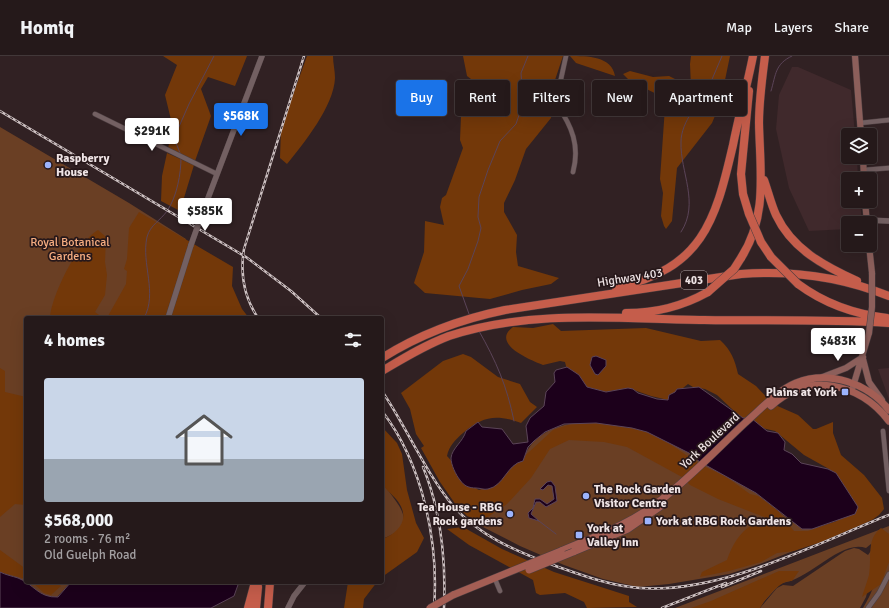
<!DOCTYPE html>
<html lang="en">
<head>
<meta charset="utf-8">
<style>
  body { margin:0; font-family:Signika,sans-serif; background:#312627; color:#f1f3f6; height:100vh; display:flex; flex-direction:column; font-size:15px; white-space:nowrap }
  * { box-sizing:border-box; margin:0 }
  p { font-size:13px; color:#a3a0a2 }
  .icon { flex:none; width:22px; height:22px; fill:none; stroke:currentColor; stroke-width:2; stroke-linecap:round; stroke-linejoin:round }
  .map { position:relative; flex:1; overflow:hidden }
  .side { position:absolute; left:24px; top:260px; width:360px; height:268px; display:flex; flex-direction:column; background:#25191a; border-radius:4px; box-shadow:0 4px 16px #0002,0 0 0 1px #423839 }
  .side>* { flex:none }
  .guide { position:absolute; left:396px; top:24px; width:380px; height:36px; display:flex; gap:8px }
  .fabs { position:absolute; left:841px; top:72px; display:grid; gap:8px }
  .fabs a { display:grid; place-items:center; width:36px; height:36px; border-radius:4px; background:#25191a; box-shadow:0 4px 16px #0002,0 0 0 1px #423839; font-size:20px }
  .price { position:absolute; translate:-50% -34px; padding:0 9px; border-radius:4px; background:#fff; color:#222; font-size:13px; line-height:26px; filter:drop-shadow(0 1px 2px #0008) }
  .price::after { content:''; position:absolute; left:50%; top:24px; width:12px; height:9px; margin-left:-6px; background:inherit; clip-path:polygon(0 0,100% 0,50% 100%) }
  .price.on { background:#1a73e8; color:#fff }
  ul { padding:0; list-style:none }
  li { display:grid; align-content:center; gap:8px; height:212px; padding:0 20px }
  li span { display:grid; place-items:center; height:124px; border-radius:4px; color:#555 }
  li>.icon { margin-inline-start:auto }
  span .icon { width:72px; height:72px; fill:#fffc; stroke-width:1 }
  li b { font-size:17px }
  h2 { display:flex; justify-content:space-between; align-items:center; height:48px; padding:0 20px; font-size:17px }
  .tag { padding:0 14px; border-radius:4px; background:#25191a; box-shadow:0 4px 16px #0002,0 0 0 1px #423839; font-size:14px; line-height:36px }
  .tag.on { background:#1a73e8; color:#fff }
  header { display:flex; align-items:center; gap:24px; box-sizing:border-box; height:56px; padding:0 20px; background:#25191a; border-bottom:1px solid #423839 }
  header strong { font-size:19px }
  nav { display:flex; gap:22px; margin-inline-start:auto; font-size:14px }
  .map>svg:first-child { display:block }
  .built { fill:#40292c }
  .green { fill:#6a3f24 }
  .forest { fill:#733809 }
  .water { fill:#1c001b; stroke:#5b4458 }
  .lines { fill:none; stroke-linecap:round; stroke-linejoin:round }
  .stream { stroke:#5b4458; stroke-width:1 }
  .minor-casing { stroke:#4c3e40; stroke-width:5.5 }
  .tertiary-casing { stroke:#4c3e40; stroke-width:6 }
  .secondary-casing { stroke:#4c3e40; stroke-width:7 }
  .primary-casing { stroke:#4c3e40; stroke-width:8 }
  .motorway-casing { stroke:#4c3e40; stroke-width:9 }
  .minor { stroke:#736062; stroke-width:4.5 }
  .tertiary { stroke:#736062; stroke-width:5.5 }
  .secondary { stroke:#8c5f5b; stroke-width:6 }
  .primary { stroke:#a45e54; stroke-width:7 }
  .motorway { stroke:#c55d4b; stroke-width:8 }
  .rail-casing { stroke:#cdc1c2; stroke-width:2.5 }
  .rail { stroke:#27181a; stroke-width:1; stroke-dasharray:3; stroke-linecap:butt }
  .tertiary-bridge-casing { stroke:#4c3e40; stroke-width:6; stroke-linecap:butt }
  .secondary-bridge-casing { stroke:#4c3e40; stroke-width:7; stroke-linecap:butt }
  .primary-bridge-casing { stroke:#4c3e40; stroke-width:8; stroke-linecap:butt }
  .motorway-bridge-casing { stroke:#4c3e40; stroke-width:9; stroke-linecap:butt }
  .tertiary-bridge { stroke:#736062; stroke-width:5.5 }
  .secondary-bridge { stroke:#8c5f5b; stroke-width:6 }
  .primary-bridge { stroke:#a45e54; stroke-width:7 }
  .motorway-bridge { stroke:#c55d4b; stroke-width:8 }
  .poi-dot { fill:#9cb4fd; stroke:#27181a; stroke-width:1.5 }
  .labels { text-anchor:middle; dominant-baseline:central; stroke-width:3.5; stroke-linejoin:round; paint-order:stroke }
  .shield { fill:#27181a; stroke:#b3a7a8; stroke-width:1 }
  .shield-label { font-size:11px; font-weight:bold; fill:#efe4e5 }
  .poi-label { font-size:12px; font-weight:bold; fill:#efe4e5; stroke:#27181a; text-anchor:start }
  .park-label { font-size:12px; fill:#f6ad81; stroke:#27181a }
  .street-label { font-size:12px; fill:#efe4e5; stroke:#27181a }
</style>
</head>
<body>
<header>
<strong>Homiq</strong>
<nav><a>Map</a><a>Layers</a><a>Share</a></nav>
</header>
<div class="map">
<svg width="889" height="552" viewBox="0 0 889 552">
  <rect width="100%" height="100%" fill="#312123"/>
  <path class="built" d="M792,11H798L851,34L855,79H848V101H857L858,123H848V145H860L862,167H848V173L809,175L789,132L776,73L779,39Z
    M889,312V343L878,313Z"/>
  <path class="green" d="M0,71L129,147L186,183L158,262H26V526H71L57,541L45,540L18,522L0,516Z
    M578,367L632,372L648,376L689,397L700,406L756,437L792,466L815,472L842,464L867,466L760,508L729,518L669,528L638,531L603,523L564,509L520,490L481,470L489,433C501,425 509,408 523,405C530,380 554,369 578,367Z
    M382,426C396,447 423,469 382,483Z
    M889,470V552H863C879,525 877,518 871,488L866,492C840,483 809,525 781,527L758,552H675Z
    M854,492L859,493L868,499L873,492L871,503L874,509L866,541L860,552H760L777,532L783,529L793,530L845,495Z"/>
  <path class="forest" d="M163,0H247L235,30L208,21L201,33L211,60L195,105L168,92L173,72L165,39L177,9Z
    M307,0H333C333,7 335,15 335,22C334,50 304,87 287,108L280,102L281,72Z
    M463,0H563L555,24L551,62L526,93L515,124L504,147V156L517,179L516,196L518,210L559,222L551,228L522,234L490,243L425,237L414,227L424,196L425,165L444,169L440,151L442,142L446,139L463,92L460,84L461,60L457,36L475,26L467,20Z
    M570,0C587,0 612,0 615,20L576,7Z
    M691,0H730L720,48L712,67L677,112L672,165L666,173L664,170L661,160L663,137L660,123L665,51L671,45L630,25L623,18L630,15L653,21L669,20L691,31L690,8Z
    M167,97L194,109L180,155L161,145L162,120Z
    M139,156L233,211L232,230L242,253L249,262H50C51,240 79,184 98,174L106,181L105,206L107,219L105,239L95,256L99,259L108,260L126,228L127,215L124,213L127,203L129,172Z
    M553,268L561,275L646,272L701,285L720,284C731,294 735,304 738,318L756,330L773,348L798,359L813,373H816L833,366V377L841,399L864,419L882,442L884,453L879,459L872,464L821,486L794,495L777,497L761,506L729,515L700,521L702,516L727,504C732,489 740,476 752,469L762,471L767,469V465L764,461L718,443L690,429L682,421L627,391L604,386L569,384L550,393L531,422L507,448L485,463L477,464L467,460L456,449L440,426L421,392L424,390L416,378L410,353L401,337L443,305L463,298L471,301L498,321L520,328L530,346L537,351L521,367C496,358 483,360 463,377C455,384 449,390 447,400L477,433L479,434L493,429L553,374L574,367L596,364L622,367L651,378L670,388L701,409L725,420L750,438L758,440L778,455L794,475H808L837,465L843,428L829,413L804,399L775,375L749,369L717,339L705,333L693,331L688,328L668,344L651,340L628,332L606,336L587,331L567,314L565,306L560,305L543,309C531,304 490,288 513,271L533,272Z
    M0,312L5,315V336L26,341V449L15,448L0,461Z
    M382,371L397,387L402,398L407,434L416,467L424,482L417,496L382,521V483C401,476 411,461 396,443C392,438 385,434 383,427C379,418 382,382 382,371Z
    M463,471L502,493L554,516L629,540V546L637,551L587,552L584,546L565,537L540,539L536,537L533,524L469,489L447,473Z
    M881,472L889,478V506L881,528L862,541C864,534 867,526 869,519C872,502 866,483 881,472Z
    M0,494L26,513V523L0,516Z
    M779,515H799L792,525C780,524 766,542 760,552H691L711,545Z
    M32,526H55L61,530L51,539L44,537Z
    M348,526H377L364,543L363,552H344Z"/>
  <path class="water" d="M596,300L606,304V310L598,319L595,318L590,309L592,301Z
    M567,311L579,319L587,331L606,336L628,332L633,333L638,337L657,343L668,344L669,339L675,336L677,333L699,331L743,362H751L767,375L778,377L785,386L784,394L792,398L801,407L828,413L836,417L858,451L855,458L812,473H802L756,437L700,406L689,397L647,376L632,372L596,367L564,368L545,376L534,385L528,391L523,405C507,408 504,430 488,433C484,434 480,432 476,432C469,432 464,430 460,424C456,419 451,409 451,402C452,392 463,386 466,375L478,366L482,371L502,373L513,388L528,386L526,370L530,362L544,350L546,336L555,326L554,317L556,314Z
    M551,425L555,430L557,445L546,451L540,446H536L531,458L539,465L529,462L528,457L533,452L535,443H540L547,448L554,443L552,430L548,429L543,434L540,433L547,426Z
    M0,516C6,519 12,520 18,522C34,528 38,542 58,541L71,526H239L234,540L211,552H0Z"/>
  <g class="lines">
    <path class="stream" d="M771,35C776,18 775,8 792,0
      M180,97L174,82L189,48L214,0
      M681,176C700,147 680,116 681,86C681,65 700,46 710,28C714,19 718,9 722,0
      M469,258L459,230L468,213L478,185L481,172L478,161L479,141L488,114L500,85L516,68L520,56L523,45L521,17L528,0
      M144,262C158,237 141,208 147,181C150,169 161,164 167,155C177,141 181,117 181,102
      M479,275C496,305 507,330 514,365
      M539,465L556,478"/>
    <g class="minor-casing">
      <path id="minor" d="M566,0L559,32L557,49C572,70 580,90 573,116
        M95,58L217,118
        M860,67L889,64
        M864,114L889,112
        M883,375L889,435
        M495,523L500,535
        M868,552L879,537L889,518"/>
    </g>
    <g class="tertiary-casing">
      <path id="tertiary" d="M202,158L262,0
        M866,164L889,165
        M168,262L191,189
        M288,552L294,540L305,526"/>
    </g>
    <g class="secondary-casing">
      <path id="secondary" d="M855,0L861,79
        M863,101L864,123
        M865,145L867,167
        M869,189L872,217
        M863,303L869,326L882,344
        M820,322L846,312L863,301
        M852,334L869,277"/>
    </g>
    <g class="primary-casing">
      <path id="primary" d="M771,350C808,316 859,326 889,365
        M561,495C596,480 631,468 661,444C691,421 718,392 746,366C762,352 777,335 796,327C829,314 868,327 889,354
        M573,496L628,473L664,448
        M453,539L529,508"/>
    </g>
    <g class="motorway-casing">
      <path id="motorway" d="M764,124C768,135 771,148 776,159C792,193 824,210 857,225
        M749,158L743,138L741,118L749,35
        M761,186L771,201
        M741,202C768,160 760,115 759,67C759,45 762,23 765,0
        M798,228C825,248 853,258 887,262
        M616,232C702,212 715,167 733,89C739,59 747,30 753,0
        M626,257C656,257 681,251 708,236
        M382,302C420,278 461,263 505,254L741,218C792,214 842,221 889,240
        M382,315C404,302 425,289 449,280C530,253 620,263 704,264C766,265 828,263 889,267
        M248,552L255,526
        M256,552L258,531
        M268,552L270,526"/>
    </g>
    <use href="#minor" class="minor"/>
    <use href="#tertiary" class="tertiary"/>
    <use href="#secondary" class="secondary"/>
    <use href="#primary" class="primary"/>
    <use href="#motorway" class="motorway"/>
    <g class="rail-casing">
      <path id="rail" d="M0,55L246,201L291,235L321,262
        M258,262C244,241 240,217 244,193L304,0
        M382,335C407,372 425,416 454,451C480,480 514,494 550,508C579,518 609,530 640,532C721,538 815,488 889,459
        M382,355C423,408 439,487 434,552
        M423,411C441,455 446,505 444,552
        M722,531L761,515
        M662,552L726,527"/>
    </g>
    <use href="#rail" class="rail"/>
    <g class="tertiary-bridge-casing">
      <path id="tertiary-bridge" d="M191,189L202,158"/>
    </g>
    <g class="secondary-bridge-casing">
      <path id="secondary-bridge" d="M869,277L872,251V217"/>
    </g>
    <g class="primary-bridge-casing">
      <path id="primary-bridge" d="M529,508L561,495
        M529,514L573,496
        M430,552L453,539"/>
    </g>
    <g class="motorway-bridge-casing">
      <path id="motorway-bridge" d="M749,158L761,186
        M771,201L798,228
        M708,236L734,213L741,202"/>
    </g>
    <use href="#tertiary-bridge" class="tertiary-bridge"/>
    <use href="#secondary-bridge" class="secondary-bridge"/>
    <use href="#primary-bridge" class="primary-bridge"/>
    <use href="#motorway-bridge" class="motorway-bridge"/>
  </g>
  <g class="poi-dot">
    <circle cx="48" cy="109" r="4"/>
    <rect x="841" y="332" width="8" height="8" rx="2"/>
    <circle cx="586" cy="440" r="4"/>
    <circle cx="510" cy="458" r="4"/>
    <rect x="644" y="461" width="8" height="8" rx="2"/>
    <rect x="575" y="475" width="8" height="8" rx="2"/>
  </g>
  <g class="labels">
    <rect class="shield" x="681" y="215" width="26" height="18" rx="3"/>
    <g class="shield-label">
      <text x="694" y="224">403</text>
    </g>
    <g class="poi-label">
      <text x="56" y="102">Raspberry<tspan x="56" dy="14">House</tspan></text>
      <text x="837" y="336" text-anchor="end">Plains at York</text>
      <text x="594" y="433">The Rock Garden<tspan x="594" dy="14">Visitor Centre</tspan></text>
      <text x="502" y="451" text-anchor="end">Tea House - RBG<tspan x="502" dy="14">Rock gardens</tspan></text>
      <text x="656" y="465">York at RBG Rock Gardens</text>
      <text x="587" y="472">York at<tspan x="587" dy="14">Valley Inn</tspan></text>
    </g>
    <g class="park-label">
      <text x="70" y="186">Royal Botanical<tspan x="70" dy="14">Gardens</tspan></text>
    </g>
    <g class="street-label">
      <text transform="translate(630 222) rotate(-9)">Highway 403</text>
      <text transform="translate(710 385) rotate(-43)">York Boulevard</text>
    </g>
  </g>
</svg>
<div class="fabs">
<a><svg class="icon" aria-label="layers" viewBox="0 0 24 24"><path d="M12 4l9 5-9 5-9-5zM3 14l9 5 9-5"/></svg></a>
<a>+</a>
<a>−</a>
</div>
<b class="price on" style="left:241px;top:81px">$568K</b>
<b class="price" style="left:152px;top:96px">$291K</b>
<b class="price" style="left:205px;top:176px">$585K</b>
<b class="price" style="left:838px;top:306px">$483K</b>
<div class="guide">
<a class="tag on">Buy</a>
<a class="tag">Rent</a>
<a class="tag">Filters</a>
<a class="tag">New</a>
<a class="tag">Apartment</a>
</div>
<section class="side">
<h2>4 homes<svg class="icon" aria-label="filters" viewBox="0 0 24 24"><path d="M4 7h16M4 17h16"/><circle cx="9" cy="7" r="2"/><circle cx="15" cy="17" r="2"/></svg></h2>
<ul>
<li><span style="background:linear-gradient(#c9d6e8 65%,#9aa5b1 0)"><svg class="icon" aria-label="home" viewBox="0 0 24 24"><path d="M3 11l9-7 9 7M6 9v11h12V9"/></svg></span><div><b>$568,000</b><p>2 rooms · 76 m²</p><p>Old Guelph Road</p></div></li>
</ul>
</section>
</div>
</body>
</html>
